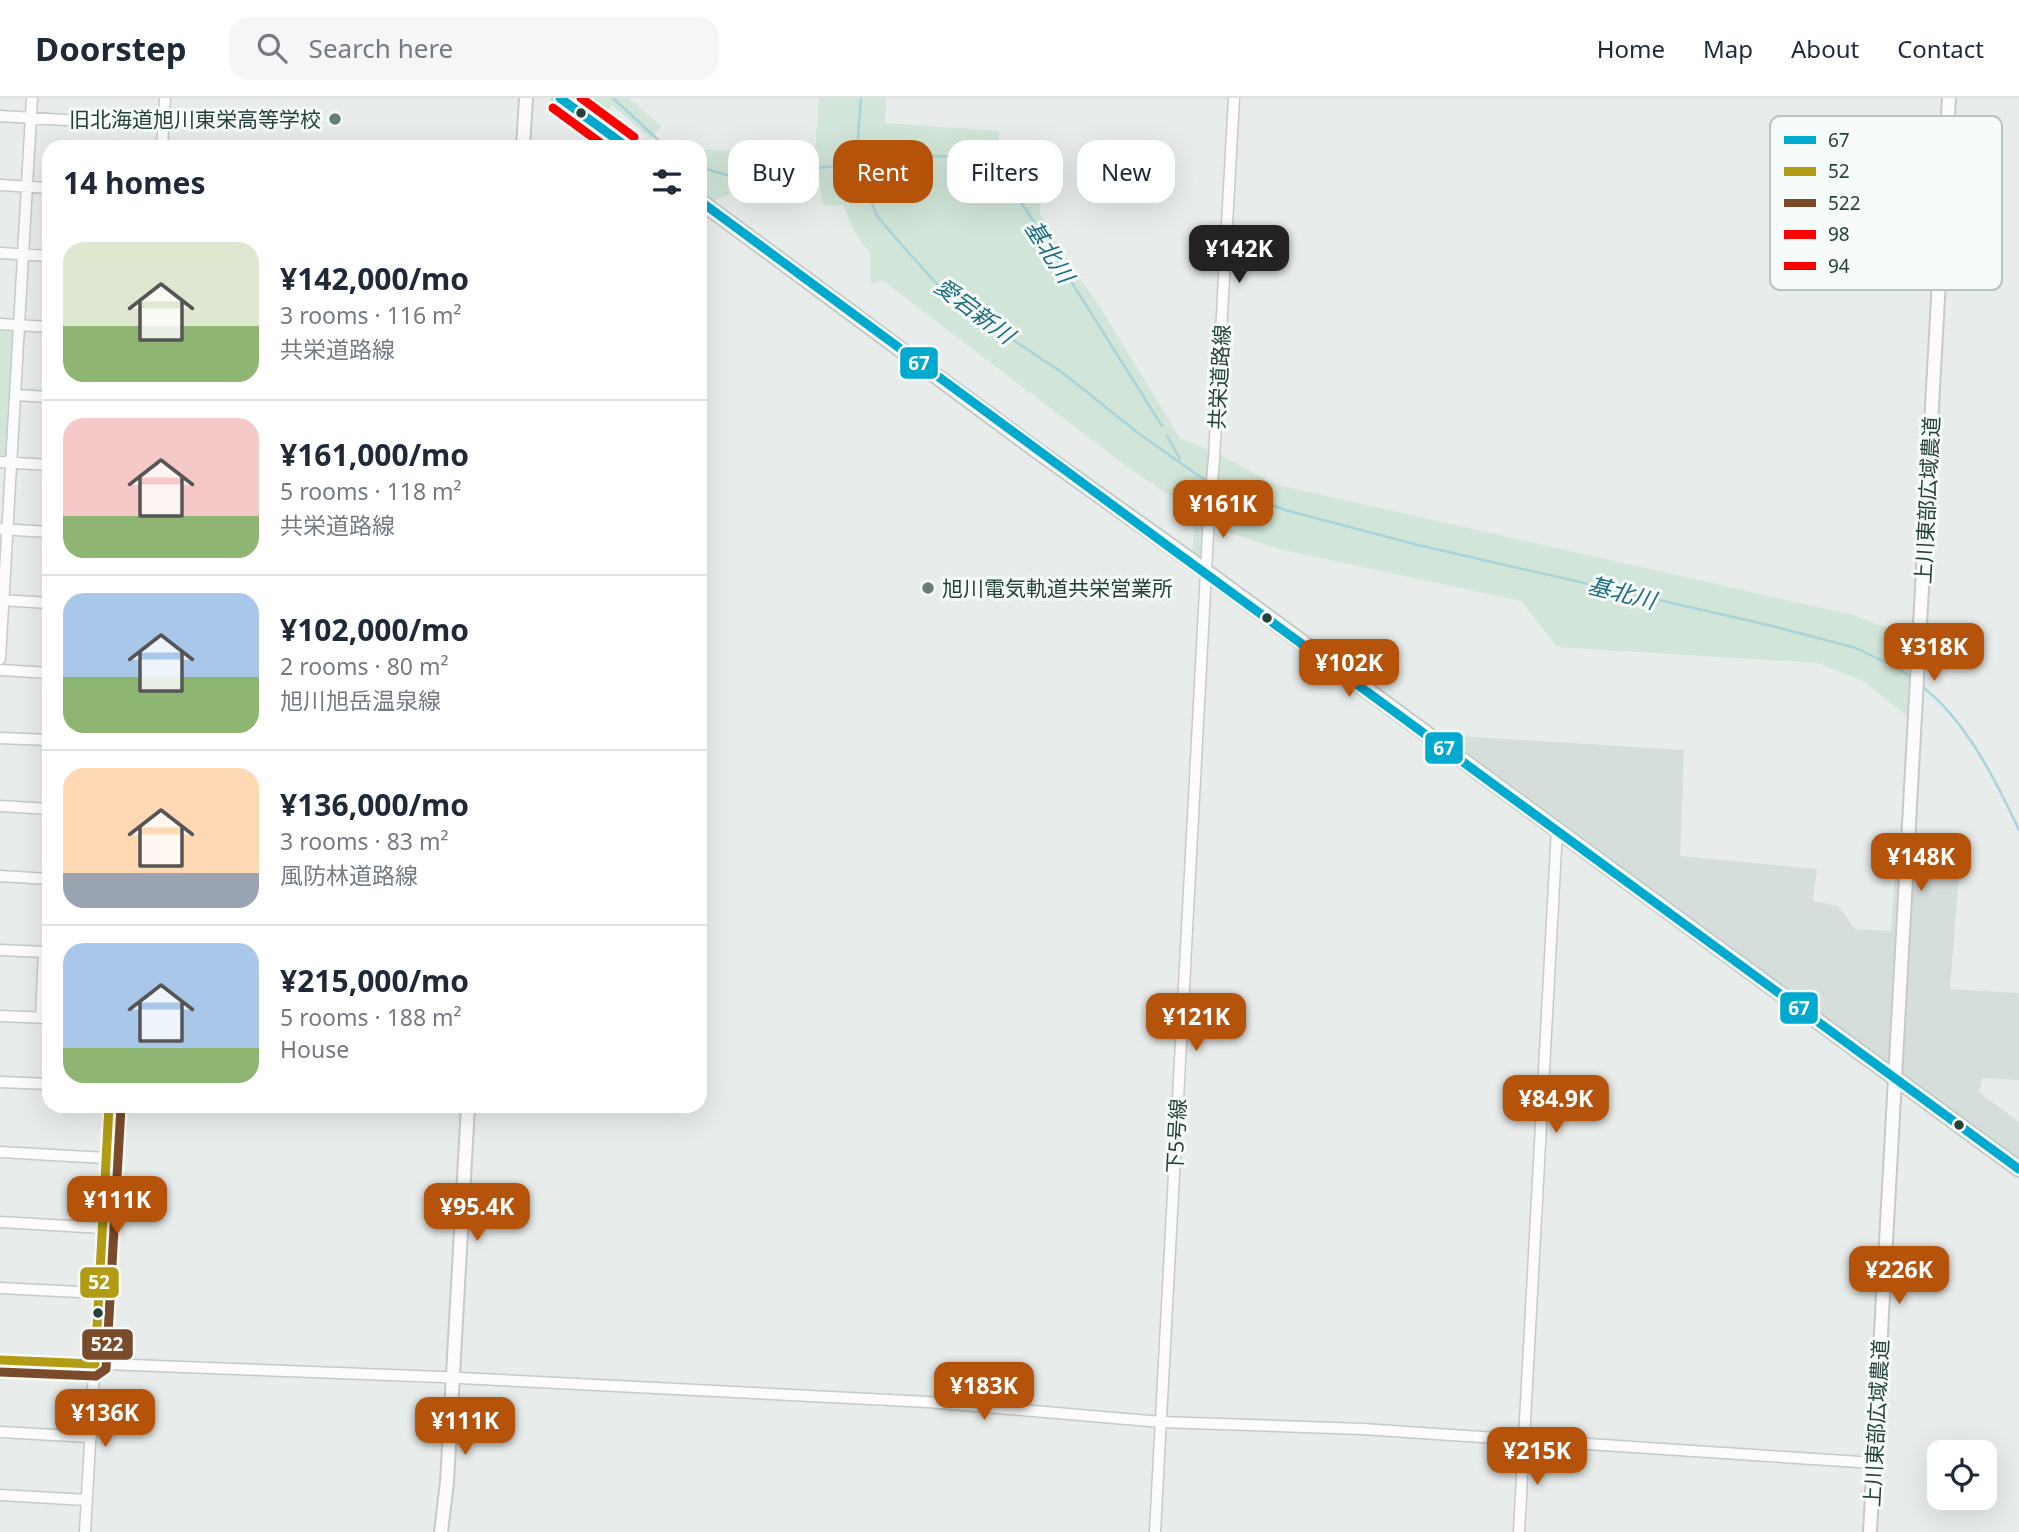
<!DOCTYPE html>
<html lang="en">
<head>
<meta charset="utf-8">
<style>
  body { margin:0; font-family:"Noto Sans","Noto Sans JP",sans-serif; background:#f6f6f7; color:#1f2937; height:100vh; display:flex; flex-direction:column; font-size:26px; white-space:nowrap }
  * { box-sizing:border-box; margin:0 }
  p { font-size:23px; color:#747a83 }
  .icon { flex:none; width:38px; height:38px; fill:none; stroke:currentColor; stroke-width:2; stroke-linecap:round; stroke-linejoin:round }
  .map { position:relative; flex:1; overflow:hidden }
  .side { position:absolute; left:42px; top:42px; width:665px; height:973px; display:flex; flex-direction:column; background:#fff; border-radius:21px; box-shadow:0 7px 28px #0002 }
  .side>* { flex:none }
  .hud { position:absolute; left:728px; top:42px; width:665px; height:63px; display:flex; gap:14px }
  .controls { position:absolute; left:1927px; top:1342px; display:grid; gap:14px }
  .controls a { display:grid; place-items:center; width:70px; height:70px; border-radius:14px; background:#fff; box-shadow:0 7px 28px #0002; font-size:35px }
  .price { position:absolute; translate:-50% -60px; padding:0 16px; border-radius:14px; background:#b45309; color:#fff; font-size:23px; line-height:46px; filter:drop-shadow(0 2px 4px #0008) }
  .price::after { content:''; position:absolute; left:50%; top:42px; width:21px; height:16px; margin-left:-10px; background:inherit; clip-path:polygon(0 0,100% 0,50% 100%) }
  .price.selected { background:#222; color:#fff }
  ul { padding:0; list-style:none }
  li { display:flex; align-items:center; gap:21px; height:175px; padding:0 21px }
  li+li { border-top:2px solid #e0e1e3 }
  li span { display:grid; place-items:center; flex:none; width:196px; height:140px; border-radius:21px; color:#555 }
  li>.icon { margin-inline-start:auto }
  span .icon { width:84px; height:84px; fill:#fffc; stroke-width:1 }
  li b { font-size:30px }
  h2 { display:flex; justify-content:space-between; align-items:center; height:84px; padding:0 21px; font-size:30px }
  .chip { padding:0 24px; border-radius:21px; background:#fff; box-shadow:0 7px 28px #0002; font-size:24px; line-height:63px }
  .chip.selected { background:#b45309; color:#fff }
  header { display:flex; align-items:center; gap:42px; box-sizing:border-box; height:98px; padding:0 35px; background:#fff; border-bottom:2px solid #e0e1e3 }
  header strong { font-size:33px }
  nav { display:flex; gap:38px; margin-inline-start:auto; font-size:24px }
  .search { width:490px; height:63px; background:#f6f6f7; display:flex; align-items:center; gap:18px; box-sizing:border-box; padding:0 24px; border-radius:21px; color:#747a83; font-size:26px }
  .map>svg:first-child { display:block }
  .built { fill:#d6dedb }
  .green { fill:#d1e6d8 }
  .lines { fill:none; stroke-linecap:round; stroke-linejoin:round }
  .stream { stroke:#a9d4db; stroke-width:2.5 }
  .minor-casing { stroke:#c5cac8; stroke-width:13 }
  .tertiary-casing { stroke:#c5cac8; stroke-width:16 }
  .secondary-casing { stroke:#c3cbc8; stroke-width:18 }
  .minor { stroke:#fcfcfc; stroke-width:10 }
  .tertiary { stroke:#fcfcfc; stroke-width:12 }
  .secondary { stroke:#fcfcfc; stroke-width:14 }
  .bus-1-casing { stroke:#f7fbf9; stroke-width:14 }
  .bus-2-casing { stroke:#f7fbf9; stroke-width:14 }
  .bus-3-casing { stroke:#f7fbf9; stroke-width:14 }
  .bus-4-casing { stroke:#f7fbf9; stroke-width:14 }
  .bus-5-casing { stroke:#f7fbf9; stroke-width:14 }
  .bus-1 { stroke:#00a9ce; stroke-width:9 }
  .bus-2 { stroke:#b29c14; stroke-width:9 }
  .bus-3 { stroke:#7a4b2a; stroke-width:9 }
  .bus-4 { stroke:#f00; stroke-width:9 }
  .bus-5 { stroke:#f00; stroke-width:9 }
  .bus-dot { fill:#24423a; stroke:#f7fbf9; stroke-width:2.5 }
  .poi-dot { fill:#697e78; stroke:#f7fbf9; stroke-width:2.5 }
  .labels { text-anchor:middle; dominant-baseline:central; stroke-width:6; stroke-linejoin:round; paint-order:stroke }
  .poi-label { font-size:21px; fill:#24423a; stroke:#f7fbf9; text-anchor:end }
  .street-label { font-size:21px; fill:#24423a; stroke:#f7fbf9 }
  .water-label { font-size:23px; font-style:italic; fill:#1c6f80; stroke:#f7fbf9 }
  .key { fill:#f7fbf9; stroke:#b8c4c0; stroke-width:2 }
  .key-label { font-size:19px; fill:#24423a }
  .line-badge { stroke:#f7fbf9; stroke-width:2.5 }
  .badge-label { font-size:19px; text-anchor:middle; font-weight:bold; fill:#fff }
</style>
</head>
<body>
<header>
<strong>Doorstep</strong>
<div class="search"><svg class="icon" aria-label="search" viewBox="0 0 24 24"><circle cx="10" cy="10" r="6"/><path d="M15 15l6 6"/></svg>Search here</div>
<nav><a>Home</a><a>Map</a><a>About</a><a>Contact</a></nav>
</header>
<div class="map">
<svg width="2019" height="1434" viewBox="0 0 2019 1434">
  <rect width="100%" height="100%" fill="#e8edeb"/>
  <path class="built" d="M1444,637L1684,652L1680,758L1817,771L1813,803L1838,808L1855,831L1891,833L1895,775L1959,777L1950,891L2019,895V982L1982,980L1979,994L2019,1024V1060Z"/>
  <path class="green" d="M575,0H628L661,28L651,41L612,7L603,20Z
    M819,0H886L885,25L999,33L997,61L1013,64V88L1040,92V116L1053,136L1056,147L1099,207L1180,340L1209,352L1202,468L1192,461L1195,415L1130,371L882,182L871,187V157L855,135L843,107H823L819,79L749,88L711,104L700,96V52L815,53Z
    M0,231L14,232L7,357H0Z
    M1219,356L1274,386L1853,517L1913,540L1908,619L1863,583L1817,565L1557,549L1521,503L1283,452L1214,430Z"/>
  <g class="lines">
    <path class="stream" d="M613,0L657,41L669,49
      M861,0L858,38L860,62L868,83V95L877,118L901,146L935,184L992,228L1063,275L1138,335L1202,380L1210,384
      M886,61C920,58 968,52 996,76C1010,88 1020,103 1030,118L1162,328
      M844,67L879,62
      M700,69L727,77H751L835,68
      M1167,338L1180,361
      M1216,386L1285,412L1418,447L1768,527L1856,550L1899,571L1912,580
      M1920,587C1965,620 1996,683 2019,732"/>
    <g class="minor-casing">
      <path id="minor" d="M0,18L163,28
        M162,49L165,0
        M0,87L49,90
        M0,155L49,158
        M0,226L49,229
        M15,297L49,299
        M0,364L49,367
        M0,431L49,434
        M0,502L49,505
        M0,561L32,0
        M0,572L49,575
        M0,640L49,642
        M0,708L49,711
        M0,778L49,781
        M0,852L44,854L41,920
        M0,918L49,920
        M0,984L49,986
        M0,1054L106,1060
        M0,1124L103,1130
        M0,1190L99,1195
        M0,1262L441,1279L928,1304L1161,1324L1362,1331L1874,1365
        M0,1334L91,1339
        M0,1397L87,1402
        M85,1434L109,1008
        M1155,1434L1209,417L1214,361L1234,0
        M1519,1434L1557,731"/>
    </g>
    <g class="tertiary-casing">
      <path id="tertiary" d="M523,49L526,0
        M441,1434L447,1384L468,1008
        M1870,1434L1949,0"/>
    </g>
    <g class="secondary-casing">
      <path id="secondary" d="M560,0L627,49
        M700,103L1039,354L1190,462L2019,1071"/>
    </g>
    <use href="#minor" class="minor"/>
    <use href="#tertiary" class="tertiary"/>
    <use href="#secondary" class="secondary"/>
    <g class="bus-1-casing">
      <path id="bus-1" d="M560,0L627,49
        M700,103C1138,428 1579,748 2019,1071"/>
    </g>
    <g class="bus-2-casing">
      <path id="bus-2" d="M0,1262L95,1266L109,1008"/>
    </g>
    <g class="bus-3-casing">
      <path id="bus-3" d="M0,1274L96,1278L106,1271L121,1009"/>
    </g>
    <g class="bus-4-casing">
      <path id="bus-4" d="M553,10L606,49"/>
    </g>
    <g class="bus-5-casing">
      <path id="bus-5" d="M581,0L634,39"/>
    </g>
    <use href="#bus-1" class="bus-1"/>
    <use href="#bus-2" class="bus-2"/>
    <use href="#bus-3" class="bus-3"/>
    <use href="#bus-4" class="bus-4"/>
    <use href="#bus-5" class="bus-5"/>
  </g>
  <g class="bus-dot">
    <circle cx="581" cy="15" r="6"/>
    <circle cx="1267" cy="520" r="6"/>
    <circle cx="1959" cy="1027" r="6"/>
    <circle cx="98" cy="1215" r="6"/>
  </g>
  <g class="poi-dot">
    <circle cx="335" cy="21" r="7"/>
    <circle cx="928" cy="490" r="7"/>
  </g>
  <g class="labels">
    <g class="poi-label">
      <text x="321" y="21">旧北海道旭川東栄高等学校</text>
      <text x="942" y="490" text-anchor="start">旭川電気軌道共栄営業所</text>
    </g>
    <g class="street-label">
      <text transform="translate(1219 279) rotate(-87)">共栄道路線</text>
      <text transform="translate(1927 402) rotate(-87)">上川東部広域農道</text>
      <text transform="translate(1176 1038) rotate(-87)">下5号線</text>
      <text transform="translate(1876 1325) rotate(-87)">上川東部広域農道</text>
    </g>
    <g class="water-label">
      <text transform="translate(1050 153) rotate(57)">基北川</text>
      <text transform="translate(975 212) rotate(37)">愛宕新川</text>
      <text transform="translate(1622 494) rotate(14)">基北川</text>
    </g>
  </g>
  <rect x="1770" y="18" width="232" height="174" rx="10" class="key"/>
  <rect x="1784" y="38" width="32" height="8" fill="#00a9ce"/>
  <rect x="1784" y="69" width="32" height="9" fill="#b29c14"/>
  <rect x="1784" y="101" width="32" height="8" fill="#7a4b2a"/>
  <rect x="1784" y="132" width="32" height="9" fill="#f00"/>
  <rect x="1784" y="164" width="32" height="8" fill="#f00"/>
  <g class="key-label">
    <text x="1828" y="49">67</text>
    <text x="1828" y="80">52</text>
    <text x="1828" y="112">522</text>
    <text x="1828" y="143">98</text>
    <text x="1828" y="175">94</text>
  </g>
  <g class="line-badge">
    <rect x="899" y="248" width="40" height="34" rx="7" fill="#00a9ce"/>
    <rect x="1424" y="633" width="40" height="34" rx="7" fill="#00a9ce"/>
    <rect x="1779" y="893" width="40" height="34" rx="7" fill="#00a9ce"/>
    <rect x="79" y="1168" width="41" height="33" rx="7" fill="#b29c14"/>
    <rect x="81" y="1230" width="53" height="33" rx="7" fill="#7a4b2a"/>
  </g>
  <g class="badge-label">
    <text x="919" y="272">67</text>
    <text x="1444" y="657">67</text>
    <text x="1799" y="917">67</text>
    <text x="99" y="1191">52</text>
    <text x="107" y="1253">522</text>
  </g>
</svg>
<div class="controls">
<a><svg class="icon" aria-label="locate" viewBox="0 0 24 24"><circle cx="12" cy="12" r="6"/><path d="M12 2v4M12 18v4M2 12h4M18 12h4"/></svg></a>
</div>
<b class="price selected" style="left:1239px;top:187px">¥142K</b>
<b class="price" style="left:1223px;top:442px">¥161K</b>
<b class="price" style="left:1934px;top:585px">¥318K</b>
<b class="price" style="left:1349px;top:601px">¥102K</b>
<b class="price" style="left:1921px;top:795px">¥148K</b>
<b class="price" style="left:1196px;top:955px">¥121K</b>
<b class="price" style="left:1556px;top:1037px">¥84.9K</b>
<b class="price" style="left:117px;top:1138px">¥111K</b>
<b class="price" style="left:477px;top:1145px">¥95.4K</b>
<b class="price" style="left:1899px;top:1208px">¥226K</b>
<b class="price" style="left:984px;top:1324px">¥183K</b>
<b class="price" style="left:105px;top:1351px">¥136K</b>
<b class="price" style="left:465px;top:1359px">¥111K</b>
<b class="price" style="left:1537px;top:1389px">¥215K</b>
<div class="hud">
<a class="chip">Buy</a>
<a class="chip selected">Rent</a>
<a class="chip">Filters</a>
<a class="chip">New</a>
</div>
<section class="side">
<h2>14 homes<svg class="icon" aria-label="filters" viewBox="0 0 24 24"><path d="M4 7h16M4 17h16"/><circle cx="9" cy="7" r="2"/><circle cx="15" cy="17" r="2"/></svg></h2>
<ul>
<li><span style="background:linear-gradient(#dfe7d0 60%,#8fb573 0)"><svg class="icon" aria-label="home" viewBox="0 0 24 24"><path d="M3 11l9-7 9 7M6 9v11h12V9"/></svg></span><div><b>¥142,000/mo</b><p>3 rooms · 116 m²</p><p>共栄道路線</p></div></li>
<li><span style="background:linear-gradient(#f6c9c9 70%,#8fb573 0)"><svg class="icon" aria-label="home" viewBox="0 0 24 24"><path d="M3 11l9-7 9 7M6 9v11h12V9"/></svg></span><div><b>¥161,000/mo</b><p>5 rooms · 118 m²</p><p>共栄道路線</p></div></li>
<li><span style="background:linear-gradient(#a9c7e8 60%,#8fb573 0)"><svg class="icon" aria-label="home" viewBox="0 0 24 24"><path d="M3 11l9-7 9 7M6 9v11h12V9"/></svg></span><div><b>¥102,000/mo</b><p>2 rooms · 80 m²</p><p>旭川旭岳温泉線</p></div></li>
<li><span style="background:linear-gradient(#ffd9b3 75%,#9aa5b1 0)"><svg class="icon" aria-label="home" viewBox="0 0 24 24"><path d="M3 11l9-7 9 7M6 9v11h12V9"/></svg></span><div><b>¥136,000/mo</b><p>3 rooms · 83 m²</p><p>風防林道路線</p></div></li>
<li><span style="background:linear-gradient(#a9c7e8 75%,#8fb573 0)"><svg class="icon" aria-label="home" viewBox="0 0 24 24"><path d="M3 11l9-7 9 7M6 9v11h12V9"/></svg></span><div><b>¥215,000/mo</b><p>5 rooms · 188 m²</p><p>House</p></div></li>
</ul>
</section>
</div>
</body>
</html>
